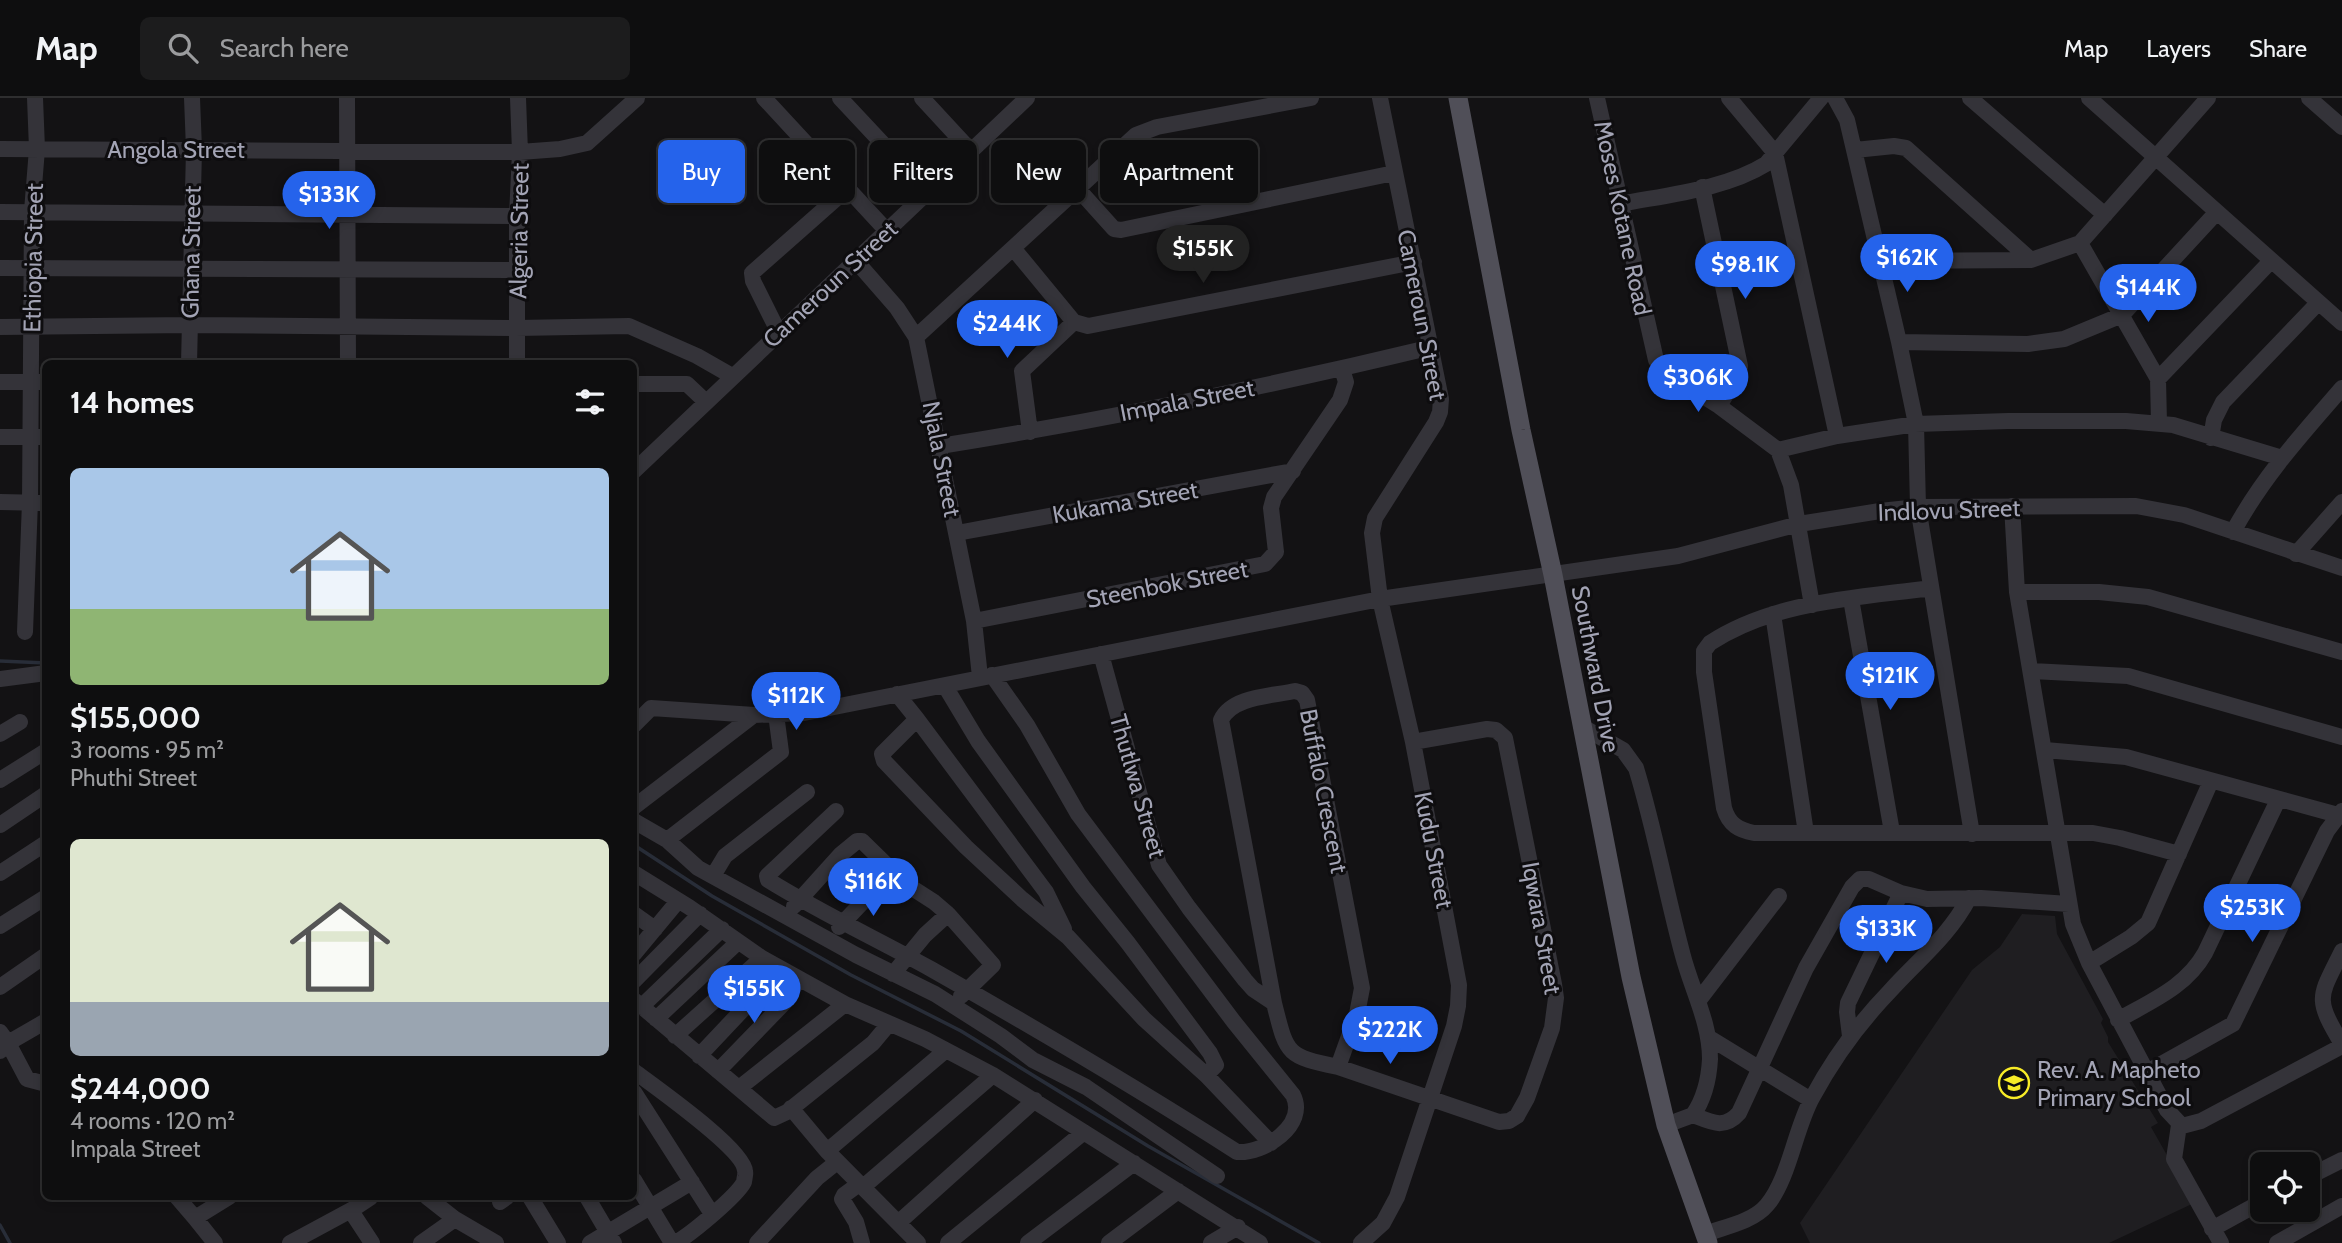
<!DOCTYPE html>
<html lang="en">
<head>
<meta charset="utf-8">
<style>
  body { margin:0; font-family:Cabin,sans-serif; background:#1c1c1d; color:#f1f3f6; height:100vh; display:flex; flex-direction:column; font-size:26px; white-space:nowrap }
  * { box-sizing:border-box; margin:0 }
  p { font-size:23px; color:#9b9c9e }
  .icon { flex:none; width:38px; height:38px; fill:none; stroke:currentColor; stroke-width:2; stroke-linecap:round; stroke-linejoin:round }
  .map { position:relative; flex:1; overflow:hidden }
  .details { position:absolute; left:42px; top:262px; width:595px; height:840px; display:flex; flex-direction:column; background:#0e0e0f; border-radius:10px; box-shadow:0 4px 10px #0003,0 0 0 2px #2e2e2f }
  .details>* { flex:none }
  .guide { position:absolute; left:658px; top:42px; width:665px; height:63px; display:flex; gap:14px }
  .buttons { position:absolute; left:2250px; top:1054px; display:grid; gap:14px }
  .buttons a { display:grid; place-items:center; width:70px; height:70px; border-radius:10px; background:#0e0e0f; box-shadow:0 4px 10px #0003,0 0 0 2px #2e2e2f; font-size:35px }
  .price { position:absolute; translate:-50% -60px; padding:0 16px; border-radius:24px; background:#2563eb; color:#fff; font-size:23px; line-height:46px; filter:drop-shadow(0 2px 4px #0008) }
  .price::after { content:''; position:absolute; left:50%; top:42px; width:21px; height:16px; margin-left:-10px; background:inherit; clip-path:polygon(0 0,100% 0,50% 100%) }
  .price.active { background:#222; color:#fff }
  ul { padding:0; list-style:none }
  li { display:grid; align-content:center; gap:14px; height:371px; padding:0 28px }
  li span { display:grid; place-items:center; height:217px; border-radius:10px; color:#555 }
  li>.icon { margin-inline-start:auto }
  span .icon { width:126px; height:126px; fill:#fffc; stroke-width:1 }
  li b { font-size:30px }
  h2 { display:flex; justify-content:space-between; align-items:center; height:84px; padding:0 28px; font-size:30px }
  .chip { padding:0 24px; border-radius:10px; background:#0e0e0f; box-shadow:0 4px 10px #0003,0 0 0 2px #2e2e2f; font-size:24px; line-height:63px }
  .chip.active { background:#2563eb; color:#fff }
  header { display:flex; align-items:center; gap:42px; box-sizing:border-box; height:98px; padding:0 35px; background:#0e0e0f; border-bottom:2px solid #2e2e2f }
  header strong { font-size:33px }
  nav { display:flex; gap:38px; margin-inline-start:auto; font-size:24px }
  .search { width:490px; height:63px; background:#1c1c1d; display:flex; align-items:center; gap:18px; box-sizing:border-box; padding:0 24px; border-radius:10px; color:#9b9c9e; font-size:26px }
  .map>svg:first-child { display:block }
  .built { fill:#1f1e21 }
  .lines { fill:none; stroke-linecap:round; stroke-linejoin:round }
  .stream { stroke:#282d38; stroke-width:3.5 }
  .minor { stroke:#343339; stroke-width:16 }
  .major { stroke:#504f58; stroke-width:19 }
  .labels { text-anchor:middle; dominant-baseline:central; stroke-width:6; stroke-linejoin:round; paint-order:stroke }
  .street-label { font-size:24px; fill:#a3a4b5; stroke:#0e0d0f }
  .poi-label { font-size:24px; fill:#a3a4b5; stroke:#0e0d0f; text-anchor:start }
</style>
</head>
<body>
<header>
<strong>Map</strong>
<div class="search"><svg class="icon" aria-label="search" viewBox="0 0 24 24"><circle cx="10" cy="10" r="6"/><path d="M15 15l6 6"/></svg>Search here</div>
<nav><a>Map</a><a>Layers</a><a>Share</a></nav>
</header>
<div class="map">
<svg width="2342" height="1145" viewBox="0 0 2342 1145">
  <rect width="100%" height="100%" fill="#131214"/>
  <path class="built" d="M2022,816L2055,818L2057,836L2103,921L2101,925L2108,939V944L2158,1025L2151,1029L2194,1105L2109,1145H1810L1800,1125L1972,872L2000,849Z"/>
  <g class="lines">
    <path class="stream" d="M0,563L46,565
      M634,747L712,798L851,877L961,933L1148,1048L1319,1145
      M0,1127L10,1145"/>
    <path class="minor" d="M347,0L348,266
      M764,0L887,133
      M840,0L927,93
      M922,0L970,52
      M1597,0L1656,262L1671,278L1719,308L1778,352L1791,387L1812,507
      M1729,0L1775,55L1837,338
      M1835,0L1847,22L1899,244L1916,326L1918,409L1972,736
      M1970,0L2105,117
      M2089,0L2342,225
      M2309,0L2342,29
      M0,51L520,54L560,51L587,45L637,0
      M1855,52L1894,48L1906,50L2031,162
      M1702,89L1740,268L1739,275L1719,308
      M1078,91L1114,131L1121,132L1394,75
      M1620,106C1666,97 1726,91 1766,66L1821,0
      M0,114L517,118
      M2080,145L2158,281L2159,325
      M1013,150L1074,224L1088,228L1414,164
      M856,163L897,210L916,239L974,523L980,579
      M1881,163L2031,162L2080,145L2208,0
      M0,170L517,172
      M0,229L190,227L517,230L629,228L697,258L732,278
      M779,235L753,183L752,175L847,91
      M916,239L1136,37L1157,29L1311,0
      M1899,244L2028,246L2064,241L2122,217L2216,115
      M189,266L194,51L192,0
      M517,266V118L520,54L518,0
      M2158,281L2271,163
      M0,284H46
      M634,286H687L705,303
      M1030,334L1022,273L1074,224
      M0,339H46
      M2211,340L2214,322L2223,304L2318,205
      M940,348C1105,322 1270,288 1432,249
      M1778,352L1837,338L1916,326L2008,323H2126L2173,327L2282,360
      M634,373L1027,0
      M0,404L46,405
      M2012,408L2017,494L2073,826L2089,865L2167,1012L2182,1028L2201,1023L2342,948
      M2233,434C2262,380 2302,336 2342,290
      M957,435L1293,373
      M2296,456L2342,404
      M1931,490C1857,500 1774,503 1710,545L1704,553V574L1724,710C1729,727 1739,732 1754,735H2093L2120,740L2179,756
      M2017,494H2099L2148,499L2342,554
      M1851,501L1892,734
      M1773,516L1806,735
      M974,523L1265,466L1276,454L1271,410L1274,399L1340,302L1346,284L1342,271
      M25,534L30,404L32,113L37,51L35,0
      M1101,556L1159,767L1189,810L1245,882L1253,891L1274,905
      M2031,573L2128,578L2342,639
      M0,581L46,575
      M945,588L978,643L1083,789L1128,845L1210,955L1216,967L1206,977
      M897,596L917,621L882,656L884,663L966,749L1022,801L1068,839L1144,921L1206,977L1271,1045
      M917,621L1046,794L1064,831
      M634,627L651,610L754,617L804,615L1380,501L1678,458L1799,426L1880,413L1918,409L2136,408L2184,417L2342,470
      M1581,628L1623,652L1636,670C1655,732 1666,795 1683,858C1692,892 1710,925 1710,961C1709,980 1704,1001 1693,1017L1666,1027
      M0,636L20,624
      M2045,652L2126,659L2338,717
      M0,682L46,653
      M634,709L754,617
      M836,713L767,778L768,782C821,815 877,841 931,871C1035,930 1137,990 1237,1054C1264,1056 1308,1027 1293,997L1234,924L1078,716L1027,627L992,577
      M634,723L667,742L698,770L856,857L935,896L1001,938L1033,962L1086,989L1217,1078
      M0,727L46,696
      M667,742L781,654L776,616
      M0,775L46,745
      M634,775L689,809L762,860L845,906L925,941L993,977L1260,1145
      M713,778L725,758L807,694
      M794,808L840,757L857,743H862L906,786L934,804L948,816L925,837L893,876
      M634,816L655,831
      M948,816L993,867L961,898
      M0,828L46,799
      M839,829L893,772
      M2342,853C2319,900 2314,899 2342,946
      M634,856L678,803
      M2089,865L2131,839L2148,825L2211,683
      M634,883L700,816
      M0,889L46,857
      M634,902L774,1020L787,1014L873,945L888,927
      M1699,902L1779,798
      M641,909L722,831
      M656,921L738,844
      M2118,922C2151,903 2186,889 2205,855L2278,702
      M0,934L8,945L46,923
      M675,938L762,860
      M1850,938L1847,914L1848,905L1901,795
      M1708,939L1811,1002
      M0,953L8,945L27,981L46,986
      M699,958L781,871
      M1338,969L1357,916L1362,890L1307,602L1302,595L1295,593C1273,598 1232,598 1221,622L1274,905C1287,956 1285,958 1338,969L1499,1024L1509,1023L1517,1018L1527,1000L1552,930L1556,900L1554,886L1505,640L1496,632L1487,631L1413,644
      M634,973C655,989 744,1051 745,1073C746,1074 744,1083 744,1084C737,1098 690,1137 675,1145
      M718,973L786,903L798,881
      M2147,974L2233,926L2327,733L2342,713
      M739,990L845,906
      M634,994L712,1116
      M791,1010L827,1053
      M1693,1017C1711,1024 1724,1032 1739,1015L1806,870L1852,789L1860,781H1869L1901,795L1927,801L1981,800L2069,806
      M2179,1027L2174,1061L2221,1145
      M2308,1079L2342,1062
      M634,1082L672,1145
      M859,1086L844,1097L842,1101L856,1124L862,1145
      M863,1089L993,977
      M177,1099L195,1120L229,1099
      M427,1099L455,1121
      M530,1099L558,1145
      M587,1099L614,1145
      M500,1104L507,1099
      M351,1113L372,1145
      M195,1120L215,1145
      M898,1125L1035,1002
      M2212,1131L2263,1103
      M1705,1136C1724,1129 1753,1124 1767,1107C1789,1081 1795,1031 1812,1000C1833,961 1859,925 1890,893C1918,862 1949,838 1969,800
      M290,1145L353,1111L371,1099
      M421,1145L455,1121L496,1145
      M590,1145L692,1084
      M757,1145L817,1080L837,1064
      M918,1145L827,1053L945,953
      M948,1145L1084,1034
      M1028,1145L1134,1065
      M1109,1145L1178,1093
      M1211,1145L1238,1129
      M1361,1145L1383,1125L1397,1099L1454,928L1458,908L1459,887L1413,644L1380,501L1372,435L1375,420L1436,324L1440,314L1441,301L1380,0
      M2277,1145L2342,1108"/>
    <path class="major" d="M1458,0L1521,332L1553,477L1631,879L1666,1027L1708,1145"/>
  </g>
  <defs>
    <g id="school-ring" transform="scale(1.575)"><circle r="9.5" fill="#0e0d0f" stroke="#f7eb27" stroke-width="1.5"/><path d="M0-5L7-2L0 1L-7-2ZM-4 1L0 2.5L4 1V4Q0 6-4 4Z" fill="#f7eb27"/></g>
  </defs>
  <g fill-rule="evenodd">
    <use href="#school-ring" x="2014" y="985"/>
  </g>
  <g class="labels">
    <g class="street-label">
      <text x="176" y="51">Angola Street</text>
      <text transform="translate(1623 120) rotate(78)">Moses Kotane Road</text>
      <text transform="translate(519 133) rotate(-89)">Algeria Street</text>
      <text transform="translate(191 154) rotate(-89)">Ghana Street</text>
      <text transform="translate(33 160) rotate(-89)">Ethiopia Street</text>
      <text transform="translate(830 186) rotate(-43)">Cameroun Street</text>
      <text transform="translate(1422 217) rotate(79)">Cameroun Street</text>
      <text transform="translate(1187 302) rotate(-11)">Impala Street</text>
      <text transform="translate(942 361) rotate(79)">Njala Street</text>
      <text transform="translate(1125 404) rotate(-10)">Kukama Street</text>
      <text transform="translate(1949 412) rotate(-2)">Indlovu Street</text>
      <text transform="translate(1167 486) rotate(-11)">Steenbok Street</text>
      <text transform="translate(1596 571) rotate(79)">Southward Drive</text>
      <text transform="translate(1138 688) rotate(74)">Thutlwa Street</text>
      <text transform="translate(1324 693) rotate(79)">Buffalo Crescent</text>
      <text transform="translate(1434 752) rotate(79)">Kudu Street</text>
      <text transform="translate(1542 830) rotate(80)">Iqwara Street</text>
    </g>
    <g class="poi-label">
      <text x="2037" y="971">Rev. A. Mapheto<tspan x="2037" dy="28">Primary School</tspan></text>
    </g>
  </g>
</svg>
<div class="buttons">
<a><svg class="icon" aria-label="locate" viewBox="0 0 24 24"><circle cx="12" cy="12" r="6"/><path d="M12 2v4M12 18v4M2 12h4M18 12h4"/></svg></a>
</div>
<b class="price" style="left:329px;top:133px">$133K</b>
<b class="price active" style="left:1203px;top:187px">$155K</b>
<b class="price" style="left:1907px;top:196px">$162K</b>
<b class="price" style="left:1745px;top:203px">$98.1K</b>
<b class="price" style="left:2148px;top:226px">$144K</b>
<b class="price" style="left:1007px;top:262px">$244K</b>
<b class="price" style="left:1698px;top:316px">$306K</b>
<b class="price" style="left:1890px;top:614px">$121K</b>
<b class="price" style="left:796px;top:634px">$112K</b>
<b class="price" style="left:873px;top:820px">$116K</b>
<b class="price" style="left:2252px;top:846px">$253K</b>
<b class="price" style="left:1886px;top:867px">$133K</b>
<b class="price" style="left:754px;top:927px">$155K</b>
<b class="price" style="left:1390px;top:968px">$222K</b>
<div class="guide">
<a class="chip active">Buy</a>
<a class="chip">Rent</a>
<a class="chip">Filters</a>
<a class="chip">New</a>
<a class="chip">Apartment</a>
</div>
<section class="details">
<h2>14 homes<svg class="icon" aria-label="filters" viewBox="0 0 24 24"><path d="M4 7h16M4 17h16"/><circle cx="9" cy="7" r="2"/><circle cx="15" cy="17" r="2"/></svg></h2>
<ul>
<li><span style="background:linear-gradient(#a9c7e8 65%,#8fb573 0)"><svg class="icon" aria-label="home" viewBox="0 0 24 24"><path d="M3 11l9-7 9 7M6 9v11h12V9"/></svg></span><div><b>$155,000</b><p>3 rooms · 95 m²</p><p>Phuthi Street</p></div></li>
<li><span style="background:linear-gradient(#dfe7d0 75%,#9aa5b1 0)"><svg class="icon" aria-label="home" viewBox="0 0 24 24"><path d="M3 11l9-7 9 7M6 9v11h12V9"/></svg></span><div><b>$244,000</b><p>4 rooms · 120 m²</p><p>Impala Street</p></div></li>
</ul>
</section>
</div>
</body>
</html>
